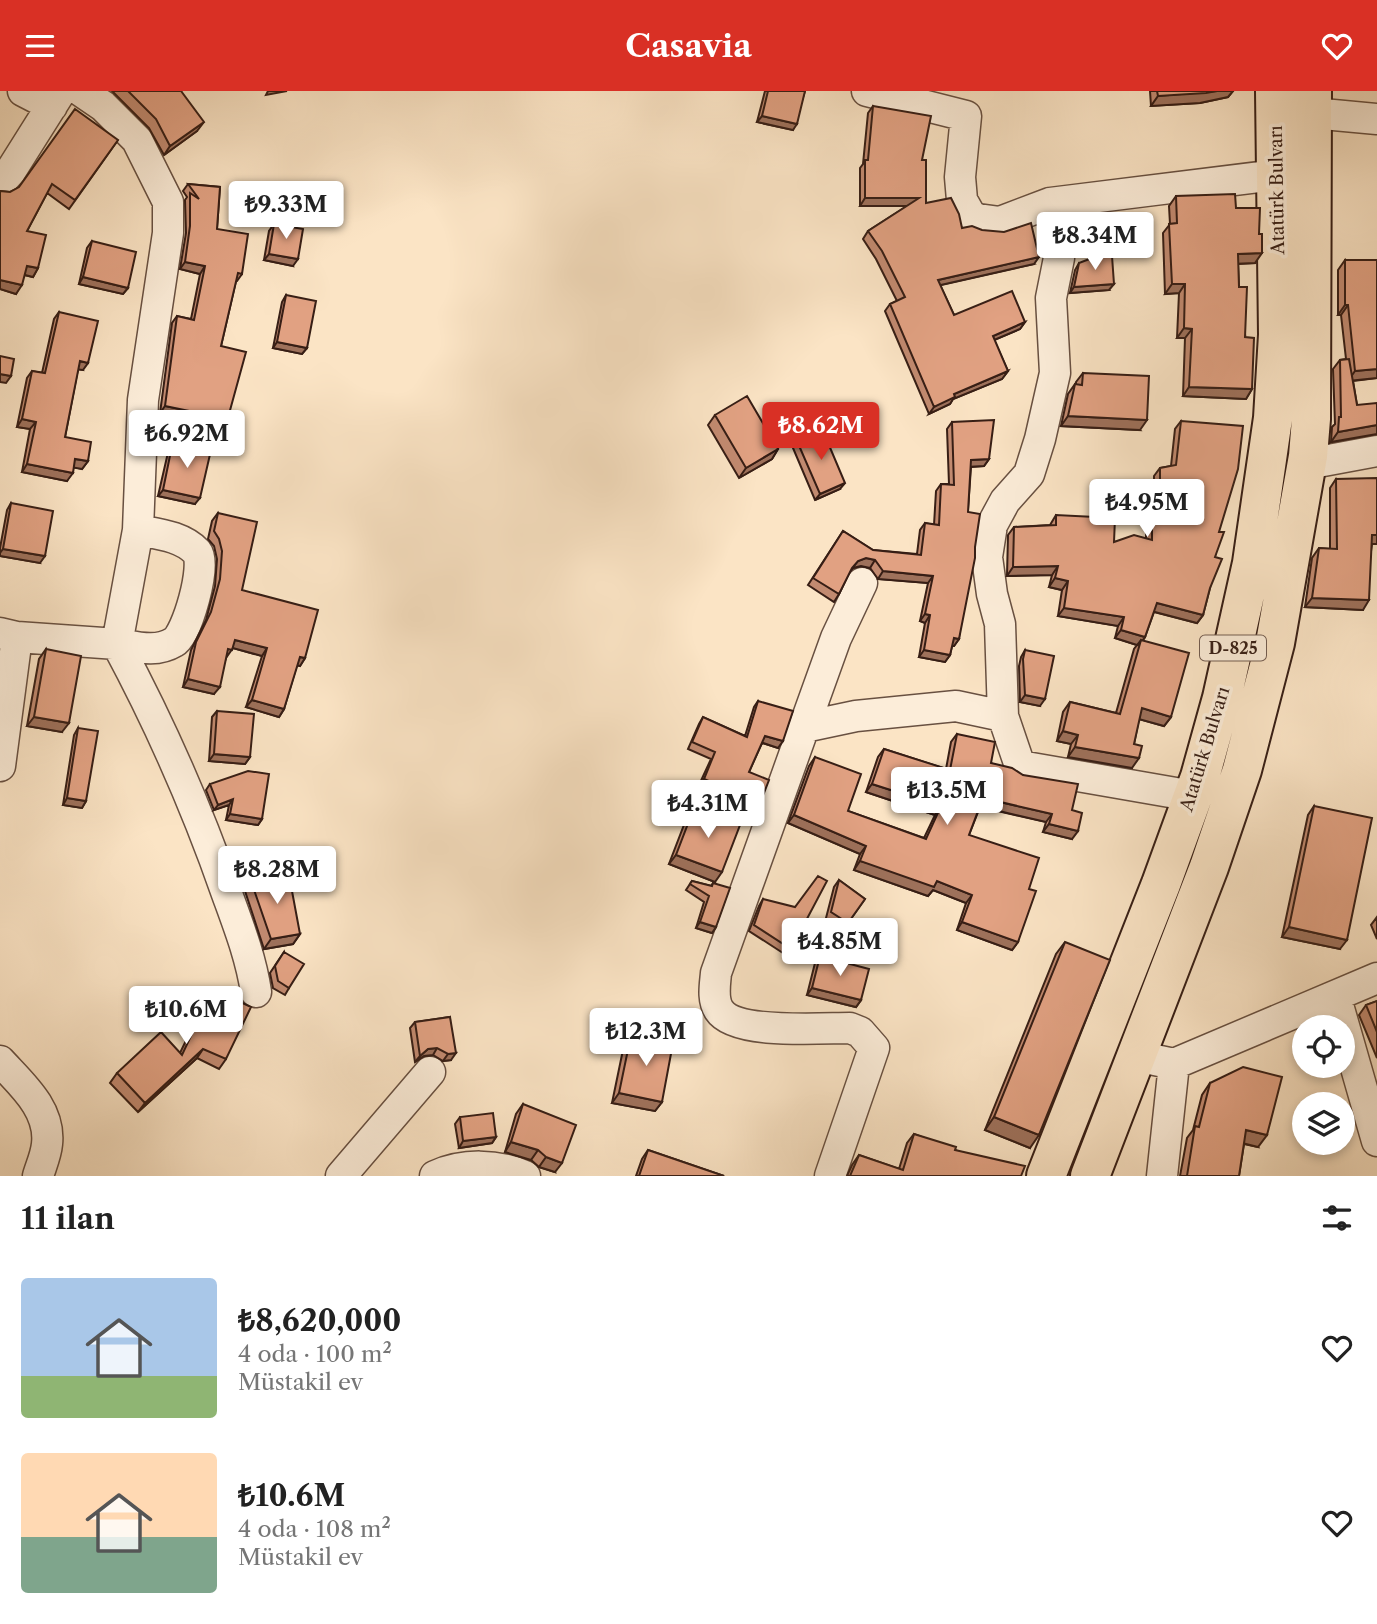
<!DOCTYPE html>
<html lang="tr">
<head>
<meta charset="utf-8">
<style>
  body { margin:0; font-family:"Libre Caslon Text",serif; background:#f6f6f6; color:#222; height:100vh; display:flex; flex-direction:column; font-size:26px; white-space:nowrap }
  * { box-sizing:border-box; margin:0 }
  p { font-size:23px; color:#767676 }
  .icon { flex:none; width:38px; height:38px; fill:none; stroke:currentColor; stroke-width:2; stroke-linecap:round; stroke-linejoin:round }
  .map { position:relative; height:1085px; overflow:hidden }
  .side { display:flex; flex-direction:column; background:#fff; flex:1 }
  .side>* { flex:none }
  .tools { position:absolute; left:1292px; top:924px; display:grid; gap:14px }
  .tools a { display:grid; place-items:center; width:63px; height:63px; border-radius:50%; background:#fff; box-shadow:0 4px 10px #0003; font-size:35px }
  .price { position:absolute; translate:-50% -60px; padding:0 16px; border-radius:7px; background:#fff; color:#222; font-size:23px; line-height:46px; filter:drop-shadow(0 2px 4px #0008) }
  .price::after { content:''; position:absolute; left:50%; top:42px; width:21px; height:16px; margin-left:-10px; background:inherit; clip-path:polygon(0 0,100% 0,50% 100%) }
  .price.active { background:#d93025; color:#fff }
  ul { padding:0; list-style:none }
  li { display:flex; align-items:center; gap:21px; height:175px; padding:0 21px }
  li span { display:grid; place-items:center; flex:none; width:196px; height:140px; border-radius:7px; color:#555 }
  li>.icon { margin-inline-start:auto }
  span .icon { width:84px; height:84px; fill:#fffc; stroke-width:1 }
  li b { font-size:30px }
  h2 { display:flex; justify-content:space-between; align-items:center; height:84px; padding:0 21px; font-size:30px }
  header { display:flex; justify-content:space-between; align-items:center; height:91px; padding:0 21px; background:#d93025; color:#fff; font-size:32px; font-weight:800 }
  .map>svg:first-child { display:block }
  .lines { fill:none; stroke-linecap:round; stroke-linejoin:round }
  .minor-casing { stroke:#685041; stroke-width:33 }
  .highway-casing { stroke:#371e15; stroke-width:42 }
  .minor { stroke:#fcedd9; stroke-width:30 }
  .highway { stroke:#fbe4c5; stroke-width:38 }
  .wall { fill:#c28a70; stroke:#371e15; stroke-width:2 }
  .shaded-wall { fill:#9e715b; stroke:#371e15; stroke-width:2 }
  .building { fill:#e1a182; stroke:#371e15; stroke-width:2 }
  .labels { text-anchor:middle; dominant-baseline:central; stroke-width:7; stroke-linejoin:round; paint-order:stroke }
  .shield { fill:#fcedd9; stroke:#725c50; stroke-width:2 }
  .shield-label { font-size:16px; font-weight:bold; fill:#371e15 }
  .street-label { font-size:18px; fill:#371e15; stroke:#fcedd9 }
</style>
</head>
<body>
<header><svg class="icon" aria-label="menu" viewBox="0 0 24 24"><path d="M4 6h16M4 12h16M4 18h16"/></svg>Casavia<svg class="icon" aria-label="heart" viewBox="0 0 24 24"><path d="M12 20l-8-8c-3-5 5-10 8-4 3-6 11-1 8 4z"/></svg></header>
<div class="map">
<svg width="1377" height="1085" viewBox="0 0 1377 1085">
  <rect width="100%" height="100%" fill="#fbe4c5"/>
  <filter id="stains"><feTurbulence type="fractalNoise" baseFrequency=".00286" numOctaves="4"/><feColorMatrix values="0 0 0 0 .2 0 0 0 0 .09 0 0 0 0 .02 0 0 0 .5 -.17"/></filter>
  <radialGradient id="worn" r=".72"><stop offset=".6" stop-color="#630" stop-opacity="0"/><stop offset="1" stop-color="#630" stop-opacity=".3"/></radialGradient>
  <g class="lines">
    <g class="minor-casing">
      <path id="minor" d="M23,0L52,15
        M81,0L103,15L137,49L168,111V142L143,309L138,439L117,553C137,556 156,562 174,551C187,544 207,473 197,461C182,445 158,443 138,439
        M867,0L966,25L960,86L962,109L971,125L978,128L1000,131L1050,112L1276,84
        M1312,22L1377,28
        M0,92L10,81L61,0
        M1050,112L1059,167L1051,207L1055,282L1040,348L1029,383L1005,410L992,434L987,466L992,503L1000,533L1003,625L1020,675L1193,705
        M1307,373L1377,360
        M0,542L17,546L117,553C160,633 197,717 227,803C239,836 251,867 256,901
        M804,636L836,547L862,492
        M0,675L17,546
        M1336,907L1377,1050
        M1136,965L1174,973L1377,887
        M0,970C21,993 51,1018 47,1053C46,1064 41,1075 38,1085
        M341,1085L430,981
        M435,1085C464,1072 496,1073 525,1085
        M830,1085L874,957L860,941L850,937C821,937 735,944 719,919C712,908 715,894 716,882L804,636L856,625L956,615L1003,625
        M1162,1085L1174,973"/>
    </g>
    <g class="highway-casing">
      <path id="highway" d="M1046,1085L1161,793L1200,686L1222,607L1252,472L1273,327L1278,244L1275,0
        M1090,1085L1209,776L1242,679L1275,552L1308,365L1311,328L1312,0"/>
    </g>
    <use href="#minor" class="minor"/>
    <use href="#highway" class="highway"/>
  </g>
  <path class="wall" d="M112,0H181L197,40L164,64L149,37Z
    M765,0H805L793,39L757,31Z
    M1150,0H1233L1228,6L1200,12L1151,15Z
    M873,15L922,69L926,112L962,137L1034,173L940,194L954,224L1025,231L1020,238L994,249L1008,280L1002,288L953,308L950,313L929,323L885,220L890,213L897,210L876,168L863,148L868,140L907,115H860V77L863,73L868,22Z
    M118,49L69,118L47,102L27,140L38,177L33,186L24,184L16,203L0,198V100L10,101Z
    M188,93L220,96L217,138L242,183L237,190H236L221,255L229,323L220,363L210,361L195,413L158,405L169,357L173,350L194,355L200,330L160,322L172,232L177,225L191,228L200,183L180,178L186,142L185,109L187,106L183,100Z
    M1176,105L1236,117L1255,172L1238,173L1239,196L1252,298L1246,308L1183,305L1185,247H1177L1179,202L1165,203L1163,142L1170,133L1169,115Z
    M274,133L293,175L264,169L269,140Z
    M92,150L128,197L123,203L79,193L87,157Z
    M1345,169L1377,287L1353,290L1357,314L1374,343L1331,351L1332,336L1335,333L1333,278L1340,269L1346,268L1341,224H1338V179Z
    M1079,172L1109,199L1070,202L1075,179Z
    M286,204L307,257L302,263L273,257L282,211Z
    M59,221L83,279L78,278L65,346L88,370L82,378L74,376L67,390L22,381L30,338L17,336L27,287L32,280L42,282L54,228Z
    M1083,282L1140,339L1061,335L1068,303L1075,293L1076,294V291Z
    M715,324L778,358L772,368L739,387L708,334Z
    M1181,330L1219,441L1210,497L1203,524L1197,532L1154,521L1145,546L1143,549L1171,626L1164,635L1139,628L1134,653L1132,677L1068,666L1071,653L1057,650L1063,621L1070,611L1116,622L1134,558L1137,554L1115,547L1118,535L1058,525L1062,499L1049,496L1052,484L1007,485L1008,444L1014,436L1050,434L1056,424L1114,451L1146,447V428L1152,420H1154V385L1160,377L1171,375L1175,338Z
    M952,331L989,368L984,375L971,376L959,548L954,555H952L950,564L945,571L919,566L925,532L920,530L928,492L878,488L870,477L861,475L853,477L850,480L839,503L834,511L808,494L843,440L873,459L917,463L920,439L925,432L934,434L936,400L941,393H949L947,338Z
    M797,350L840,398L815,409L793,357Z
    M1336,388L1372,453L1363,519L1305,516L1312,467L1319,457L1330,458V397Z
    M11,412L40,472L0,465V457L7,419Z
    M218,422L242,499L305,567L300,575L297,574L284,618L279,626L246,616L262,565L233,557L226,567L214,603L183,596L191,559L206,529L215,495L217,468L214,455L208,448L212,430Z
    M46,558L62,641L27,635L39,568Z
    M1025,559L1040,615L1020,611L1019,575L1021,566Z
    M758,610L778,657L762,652L749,681L760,712L756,719L699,694L711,668L688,658L699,633L703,626L745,645L754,616Z
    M217,620L250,666L245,673L209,670L212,626Z
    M78,637L86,710L82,717L63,714L74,644Z
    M957,643L991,672L1072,719V748L1043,741L1046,731L980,716L969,744L1029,798L1018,851L1012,859L957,839L966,812L933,799L928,805L854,779L860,763L788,732L809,675L815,666L848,720L924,747L935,724L866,701L878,666L884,658L946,678L951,651Z
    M210,693L262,728L258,734L226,729L229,714L214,719L206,699Z
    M1314,715L1340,858L1282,846L1308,724Z
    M694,717L715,791L669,773L687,726Z
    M839,789L865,808L843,839L826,827L834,796Z
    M251,790L300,843L293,853L264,858L245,800Z
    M692,790L711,795L713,792L716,836L712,842L696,837L704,811L686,799Z
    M763,808L791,858L786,864L749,840L759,815Z
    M1377,826V848L1371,834Z
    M1065,851L1030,1057L985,1039L1056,863Z
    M284,861L289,897L285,904L273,897L270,882Z
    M820,865L861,909L856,916L807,904L815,872Z
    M213,898L226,968L219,978L197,967L138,1021L110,992L117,982L180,962L206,908Z
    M1377,910V967L1359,924L1366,914Z
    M450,926L451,969L443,970L433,964L424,965L415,971L410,937L415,931Z
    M631,944L662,1011L655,1020L612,1012L624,954Z
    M1210,992L1258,1056L1244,1053L1239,1085H1180L1187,1047L1193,1039L1202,1004Z
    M523,1013L555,1081L539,1076L531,1069L505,1061L516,1023Z
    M460,1026L496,1046L492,1052L459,1057L455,1033Z
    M914,1043L955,1059L1021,1085H847L852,1074L859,1064L899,1078L907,1052Z
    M648,1059L724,1085H636L642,1068Z"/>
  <path class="shaded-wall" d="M268,0H287L266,4Z
    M1217,0H1233L1228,6L1200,12L1151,15L1158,5Z
    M762,25L797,33L793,39L757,31Z
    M204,31L197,40L164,64L170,55Z
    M865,107H919L913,115H860Z
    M1262,162L1255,172L1231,173L1238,163Z
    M269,163L298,168L293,175L264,169Z
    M1039,166L1034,173L932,196L938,189Z
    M185,171L205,175L200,183L180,178Z
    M27,175L38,177L33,186L21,183Z
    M83,186L128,197L123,203L79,193Z
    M0,189L22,194L16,203L0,198Z
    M1114,193L1109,199L1070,202L1074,196Z
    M1172,193H1185L1179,202L1165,203Z
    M1345,214H1348L1341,224H1338Z
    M1025,231L1020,238L987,252L993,245Z
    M1184,237L1192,238L1185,247H1177Z
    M277,251L307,257L302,263L273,257Z
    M80,270L88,272L83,279L74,278Z
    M1377,278V287L1348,290L1355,280Z
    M1008,280L1002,288L953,308L950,313L929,323L934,316L954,303Z
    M0,283L11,285L6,292L0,291Z
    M1189,296L1252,298L1246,308L1183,305Z
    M165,315L204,323L200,330L160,322Z
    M1068,325L1147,329L1140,339L1061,335Z
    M22,328L36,331L30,338L17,336Z
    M1377,334V343L1331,351L1338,341Z
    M199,350L225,356L220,363L194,357Z
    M778,358L772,368L739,387L746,377Z
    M75,368L88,370L82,378L70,376Z
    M989,368L984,375L966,376L971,369Z
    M27,373L73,382L67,390L22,381Z
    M845,392L840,398L815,409L820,403Z
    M163,399L200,407L195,413L158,405Z
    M1372,444H1377V453H1365Z
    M3,458L45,465L40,472L0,465V462Z
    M866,467L875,469L870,477L861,475L853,477L847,484L858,470Z
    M1058,475L1052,484L1007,485L1013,476Z
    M883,480L933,485L928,492L878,488Z
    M1055,487L1068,490L1062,499L1049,496Z
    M1312,507L1369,509L1363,519L1305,516Z
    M1157,512L1203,524L1197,532L1151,520Z
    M1064,517L1124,526L1118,535L1058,525Z
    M925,523L930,524L925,532L920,530Z
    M1121,539L1145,546L1139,555L1141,549L1137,554L1115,547Z
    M954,547L959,548L954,555L948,554Z
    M235,549L267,557L262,565L229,556Z
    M924,559L950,564L945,571L919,566Z
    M300,566L305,567L300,575L295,574Z
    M188,588L220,596L214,603L183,596Z
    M1025,604L1045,608L1040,615L1020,611Z
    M252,609L284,618L279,626L246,616Z
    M1142,617L1171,626L1164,635L1135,627Z
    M34,626L69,632L62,641L27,635Z
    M1063,640L1078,644L1071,653L1057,650Z
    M765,645L783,650L778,657L760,651Z
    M1075,656L1139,667L1132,677L1068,666Z
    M214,663L250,666L245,673L209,670Z
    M704,688L760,712L756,719L699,694Z
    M872,693L941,715L935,724L866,701Z
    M67,707L86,710L82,717L63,714Z
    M983,707L1052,723L1046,731L978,715Z
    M233,708L229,714L214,719L218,714Z
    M230,723L262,728L258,734L226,729Z
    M794,724L866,755L860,763L788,732Z
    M1049,733L1078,740L1072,748L1043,741Z
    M676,764L722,781L715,791L669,773Z
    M860,770L937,790L972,804L966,812L933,799L928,805L854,779Z
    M700,831L716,836L712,842L696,837Z
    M962,831L1018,851L1012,859L957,839Z
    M1289,836L1347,849L1340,858L1282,846Z
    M300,843L293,853L264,858L271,848Z
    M812,897L861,909L856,916L807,904Z
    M437,957L433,964L424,965L415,971L420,965L428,958Z
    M203,958L197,967L138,1021L145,1012Z
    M456,962L451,969L443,970L448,963Z
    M619,1002L662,1011L655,1020L612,1012Z
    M994,1026L1039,1044L1030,1057L985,1039Z
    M1246,1039L1267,1044L1258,1056L1238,1051Z
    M496,1046L492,1052L459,1057L463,1050Z
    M511,1051L538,1059L531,1069L505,1061Z
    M546,1066L562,1072L555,1081L539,1076Z"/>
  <path class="building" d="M128,0H181L204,31L170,55L156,28Z
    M768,0H805L797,33L762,25Z
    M1157,0H1217L1206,2L1158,5Z
    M873,15L931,25L922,69H926V112L951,107L959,123L962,137L972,135L982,139L1004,141L1031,132L1039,166L938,189L954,224L1012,200L1025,231L993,245L1008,280L954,303L955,306L934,316L890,213L905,206L882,160L868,140L919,107H865V69H868Z
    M75,18L118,49L75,109L52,93L27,140L46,144L38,177L27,175L22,194L0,189V100L10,101L19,96Z
    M188,93L220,96L217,138L248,143L242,183L238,182L221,255L246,261L229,323L233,324L225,356L199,350L204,323L165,315L177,225L194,229L205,175L185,171L190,135V102L199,108Z
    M1235,103L1236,117H1260L1259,143H1262V162L1238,163L1239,196H1247L1245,246L1254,247L1252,298L1189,296L1192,238L1184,237L1185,193H1172L1169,133L1177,132L1176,105Z
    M274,133L303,138L298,168L269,163Z
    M92,150L136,161L128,197L83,186Z
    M1112,165L1114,193L1074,196L1079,172L1092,167Z
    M1345,169H1377V278L1355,280L1348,214H1345Z
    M286,204L316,210L307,257L277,251Z
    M59,221L98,230L88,272L80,270L65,346L91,351L88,370L75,368L73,382L27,373L36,331L22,328L32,280L45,282Z
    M0,265L14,268L11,285L0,283Z
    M1349,268L1357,314L1377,312V334L1338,341L1339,326H1341L1340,269Z
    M1083,282L1149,285L1147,329L1068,325L1075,293L1082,294Z
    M747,305L778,358L746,377L715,324Z
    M994,329L989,368L971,369L968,421L980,423L975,456V467L959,548L954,547L950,564L924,559L930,524L925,523L933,485L883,480L875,469L866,467L858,470L852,477L839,503L813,487L843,440L873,459L921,464L925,432L939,434L941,393L954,394L952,331Z
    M1181,330L1243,335L1238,378L1219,441H1224L1215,466L1222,468L1210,497L1203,524L1157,512L1145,546L1121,539L1124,526L1064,517L1068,490L1055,487L1058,475L1013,476L1014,436L1056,434V424L1115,427L1114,451L1134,444L1152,449V420H1160V377L1176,374Z
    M823,340L845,392L820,403L797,350Z
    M173,350L211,359L200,407L163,399Z
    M1377,387V444H1372L1369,509L1312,507L1319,457L1337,458L1336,388Z
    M11,412L53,420L45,465L3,458Z
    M218,422L257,431L242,499L318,519L305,567L300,566L284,618L252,609L267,557L235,549L232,559L228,558L220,596L188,588L196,551L211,521L220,488L222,460L219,448L214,440Z
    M1141,549L1189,562L1171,626L1142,617L1134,653L1142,655L1139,667L1075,656L1078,644L1063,640L1070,611L1120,623Z
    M46,558L81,565L69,632L34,626Z
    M1025,559L1054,565L1045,608L1025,604L1023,568Z
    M758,610L793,620L783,650L765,645L749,681L769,689L760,712L704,688L715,661L692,651L703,626L747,646Z
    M217,620L254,623L250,666L214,663Z
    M78,637L98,640L86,710L67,707Z
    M957,643L995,651L991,672L1012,677L1023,684L1078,693L1072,719L1082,722L1078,740L1049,733L1052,723L983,707L969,744L1039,767L1029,798L1036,800L1018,851L962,831L972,804L937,790L934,796L860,770L866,755L794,724L815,666L861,683L848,720L926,748L941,715L872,693L884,658L950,679Z
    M248,680L269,683L262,728L230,723L233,708L218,714L210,693Z
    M1314,715L1372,727L1347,849L1289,836Z
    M694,717L740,734L722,781L676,764Z
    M289,784L300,843L271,848L251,790Z
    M818,785L827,790L791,858L754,834L763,808L795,816Z
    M839,789L865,808L848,832L831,821Z
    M692,790L712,795L713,792L730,797L716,836L700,831L709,805L690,793Z
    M1065,851L1110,869L1039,1044L994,1026Z
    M284,861L304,873L289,897L278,890L275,875Z
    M820,865L869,878L861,909L812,897Z
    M213,898L251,916L226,968L203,958L145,1012L117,982L161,941L182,964Z
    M1377,910V941L1366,914Z
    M450,926L456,962L448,963L437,957L428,958L420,965L415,931Z
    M631,944L673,952L662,1011L619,1002Z
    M1243,976L1282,986L1267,1044L1246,1039L1239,1085H1187L1195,1035L1199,1036L1210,992Z
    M523,1013L576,1034L562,1072L546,1066L538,1059L511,1051Z
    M493,1022L496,1046L463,1050L460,1026Z
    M914,1043L956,1056L955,1059L1025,1075L1021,1085H850L859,1064L903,1079Z
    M648,1059L724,1085H639Z"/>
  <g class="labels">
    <rect class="shield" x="1200" y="544.5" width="66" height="25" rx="5"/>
    <g class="shield-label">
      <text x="1233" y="557">D-825</text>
    </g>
    <g class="street-label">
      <text transform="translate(1277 99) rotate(-91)">Atatürk Bulvarı</text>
      <text transform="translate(1205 658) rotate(-73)">Atatürk Bulvarı</text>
    </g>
  </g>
  <rect width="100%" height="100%" filter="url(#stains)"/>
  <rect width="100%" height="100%" fill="url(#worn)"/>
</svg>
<div class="tools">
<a><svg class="icon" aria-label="locate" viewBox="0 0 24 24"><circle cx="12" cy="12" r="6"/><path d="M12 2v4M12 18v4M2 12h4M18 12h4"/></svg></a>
<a><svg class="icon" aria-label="layers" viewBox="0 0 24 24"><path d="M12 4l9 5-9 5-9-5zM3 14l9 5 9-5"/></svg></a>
</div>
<b class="price" style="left:286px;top:150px">₺9.33M</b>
<b class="price" style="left:1095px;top:181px">₺8.34M</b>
<b class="price active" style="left:821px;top:371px">₺8.62M</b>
<b class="price" style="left:187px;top:379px">₺6.92M</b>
<b class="price" style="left:1147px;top:448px">₺4.95M</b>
<b class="price" style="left:947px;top:736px">₺13.5M</b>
<b class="price" style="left:708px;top:749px">₺4.31M</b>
<b class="price" style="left:277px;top:815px">₺8.28M</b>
<b class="price" style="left:840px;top:887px">₺4.85M</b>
<b class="price" style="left:186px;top:955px">₺10.6M</b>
<b class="price" style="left:646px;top:977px">₺12.3M</b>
</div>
<section class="side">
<h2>11 ilan<svg class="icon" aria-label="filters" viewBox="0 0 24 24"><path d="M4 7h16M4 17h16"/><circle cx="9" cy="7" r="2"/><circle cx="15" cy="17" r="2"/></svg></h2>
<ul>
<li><span style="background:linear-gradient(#a9c7e8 70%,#8fb573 0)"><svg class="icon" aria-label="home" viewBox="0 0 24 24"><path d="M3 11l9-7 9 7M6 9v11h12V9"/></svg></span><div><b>₺8,620,000</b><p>4 oda · 100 m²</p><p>Müstakil ev</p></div><svg class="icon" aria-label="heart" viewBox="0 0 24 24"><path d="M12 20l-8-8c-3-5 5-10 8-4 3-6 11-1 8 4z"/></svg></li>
<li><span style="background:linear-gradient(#ffd9b3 60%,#7fa58c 0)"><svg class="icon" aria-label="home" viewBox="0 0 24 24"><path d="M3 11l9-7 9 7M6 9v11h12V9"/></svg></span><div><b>₺10.6M</b><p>4 oda · 108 m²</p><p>Müstakil ev</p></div><svg class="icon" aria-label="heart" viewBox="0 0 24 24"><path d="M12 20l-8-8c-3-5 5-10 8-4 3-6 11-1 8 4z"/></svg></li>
</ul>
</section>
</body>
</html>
